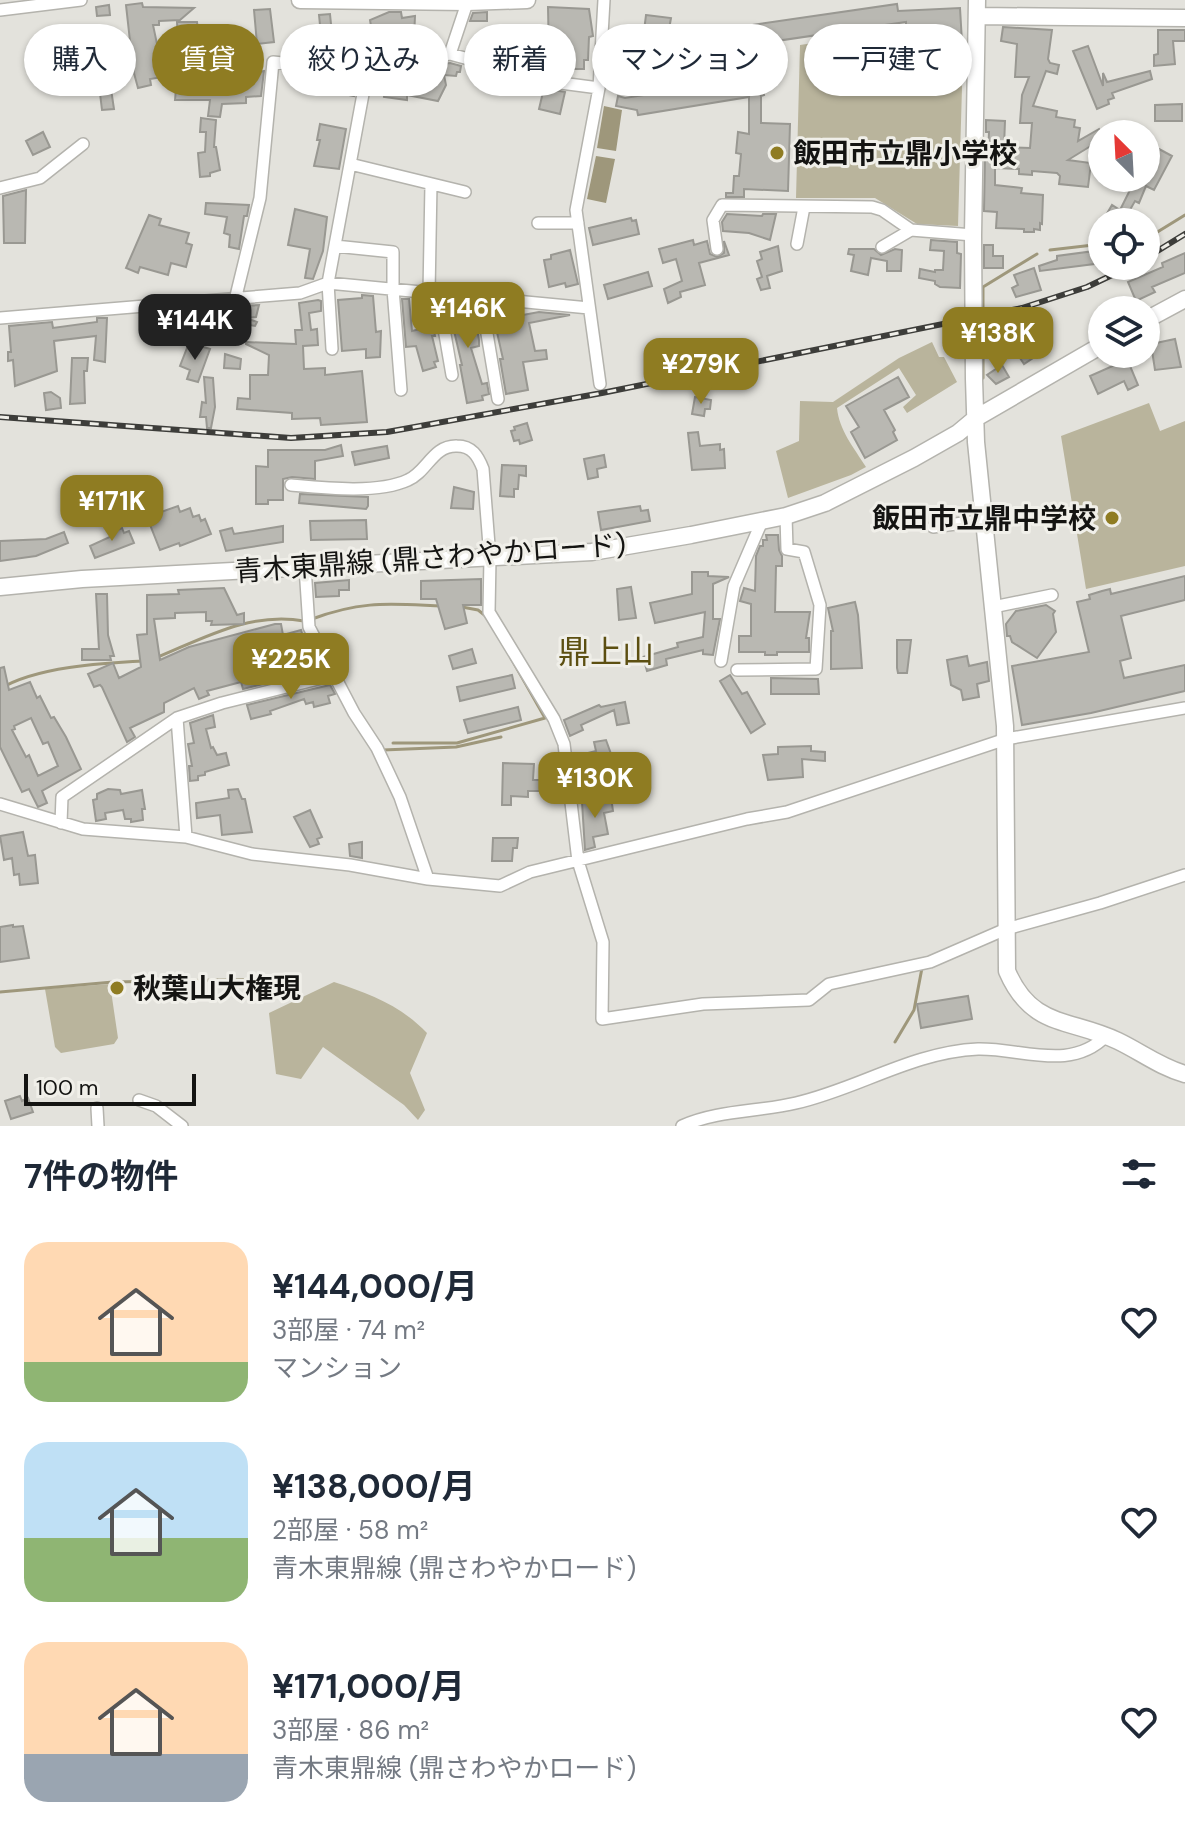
<!DOCTYPE html>
<html lang="ja">
<head>
<meta charset="utf-8">
<style>
  body { margin:0; font-family:"DM Sans","Noto Sans JP",sans-serif; background:#f2f2f3; color:#1f2937; height:100vh; display:flex; flex-direction:column; font-size:30px; white-space:nowrap }
  * { box-sizing:border-box; margin:0 }
  p { font-size:26px; color:#747a83 }
  .icon { flex:none; width:44px; height:44px; fill:none; stroke:currentColor; stroke-width:2; stroke-linecap:round; stroke-linejoin:round }
  .map { position:relative; height:1126px; overflow:hidden }
  .details { display:flex; flex-direction:column; background:#fff; flex:1 }
  .details>* { flex:none }
  .hud { position:absolute; left:24px; top:24px; width:1138px; height:72px; display:flex; gap:16px }
  .needle { width:52px; rotate:336deg }
  .tools { position:absolute; left:1088px; top:120px; display:grid; gap:16px }
  .tools a { display:grid; place-items:center; width:72px; height:72px; border-radius:50%; background:#fff; box-shadow:0 2px 6px #0004; font-size:40px }
  .scale { position:absolute; left:24px; bottom:20px; width:172px; box-sizing:border-box; padding-left:8px; border:4px solid #141412; border-top:0; font-size:22px; line-height:28px; white-space:nowrap; color:#141412; -webkit-text-stroke:6px #f0efe9; paint-order:stroke }
  .price { position:absolute; translate:-50% -68px; padding:0 18px; border-radius:16px; background:#8f7c22; color:#fff; font-size:26px; line-height:52px; filter:drop-shadow(0 2px 4px #0008) }
  .price::after { content:''; position:absolute; left:50%; top:48px; width:24px; height:18px; margin-left:-12px; background:inherit; clip-path:polygon(0 0,100% 0,50% 100%) }
  .price.active { background:#222; color:#fff }
  ul { padding:0; list-style:none }
  li { display:flex; align-items:center; gap:24px; height:200px; padding:0 24px }
  li span { display:grid; place-items:center; flex:none; width:224px; height:160px; border-radius:24px; color:#555 }
  li>.icon { margin-inline-start:auto }
  span .icon { width:96px; height:96px; fill:#fffc; stroke-width:1 }
  li b { font-size:34px }
  h2 { display:flex; justify-content:space-between; align-items:center; height:96px; padding:0 24px; font-size:34px }
  .tag { padding:0 28px; border-radius:36px; background:#fff; box-shadow:0 2px 6px #0004; font-size:28px; line-height:72px }
  .tag.active { background:#8f7c22; color:#fff }
  .map>svg:first-child { display:block }
  .green { fill:#b9b49c }
  .water { fill:#9e977b }
  .lines { fill:none; stroke-linecap:round; stroke-linejoin:round }
  .stream { stroke:#9e977b; stroke-width:3 }
  .building { fill:#b9b8b2; stroke:#999892; stroke-width:2; fill-rule:evenodd }
  .street-casing { stroke:#b4b3ad; stroke-width:14 }
  .secondary-casing { stroke:#b4b3ad; stroke-width:19 }
  .street { stroke:#fff; stroke-width:11 }
  .secondary { stroke:#fff; stroke-width:16 }
  .rail-casing { stroke:#3d3d3a; stroke-width:6 }
  .rail { stroke:#f0efe9; stroke-width:3; stroke-dasharray:9; stroke-linecap:butt }
  .poi-dot { fill:#8f7c22; stroke:#f0efe9; stroke-width:3 }
  .labels { text-anchor:middle; dominant-baseline:central; stroke-width:6; stroke-linejoin:round; paint-order:stroke }
  .poi-label { font-size:28px; font-weight:bold; fill:#141412; stroke:#f0efe9; text-anchor:start }
  .street-label { font-size:28px; fill:#141412; stroke:#f0efe9 }
  .quarter-label { font-size:32px; fill:#5c4f11; stroke:#f0efe9 }
</style>
</head>
<body>
<div class="map">
<svg width="1185" height="1126" viewBox="0 0 1185 1126">
  <rect width="100%" height="100%" fill="#e3e2dc"/>
  <path class="green" d="M900,30L902,54L963,53L958,226L917,224L875,198H796L800,45Z
    M932,342L939,357H944L957,382L907,413L903,407L916,395L899,368L837,408C839,430 854,448 866,467L851,475L788,498L776,451L799,441L800,401L833,402L899,358Z
    M1149,403L1160,431L1185,421V566L1086,589L1061,436Z
    M334,982C370,994 400,1005 427,1033L410,1073L425,1110L418,1120L404,1105L323,1047L301,1079L276,1074L269,1013Z
    M110,984L118,1038L114,1044L61,1053L55,1047L45,989Z"/>
  <path class="water" d="M604,106L622,110L616,151L597,148Z
    M596,156L615,159L606,203L587,199Z"/>
  <g class="lines">
    <path class="stream" d="M1146,239L1185,215
      M1050,250L1102,244
      M983,378V287L1037,254
      M462,607L478,610L487,617
      M312,619C363,600 390,604 442,606
      M158,657C204,638 252,611 304,621
      M0,689C35,667 102,663 144,661
      M393,743H457L545,718L511,658
      M383,750L456,747L501,737
      M0,992L113,982L275,979
      M895,1042L914,1010L922,968"/>
  </g>
  <path class="building" d="M142,3L143,7L194,8L180,20L159,21V25H153L157,44L178,42L177,22H197L199,39L191,36L193,59L179,60L181,74L150,79L151,85L138,88L128,51L131,50L126,5Z
    M897,4L898,11L960,8L962,42L960,47L942,48V41L906,43V22L756,44L764,95L761,96V123L790,124L788,191L744,189V197H726V193H733L734,176H739L741,154L736,153L738,132L749,134V97L638,115L637,110L616,106L618,96L625,98L745,79L738,27Z
    M109,5L110,15L97,16L96,7Z
    M548,7L589,9L593,36L589,37L588,60H584V69H572V55L549,57Z
    M270,9L274,42L257,44L254,10Z
    M389,12H401L402,18L415,16L414,39L407,40L408,48L399,49L398,44L354,54L350,29L371,26L370,20Z
    M487,12V21H470L473,13Z
    M330,14L333,44L322,45L319,15Z
    M646,15L671,18L663,63L655,62L654,72L639,70Z
    M1003,27L1052,30L1048,59L1050,63L1059,65L1057,74L1046,71L1033,106L1057,111L1056,117L1075,120L1074,127L1080,128L1078,141L1099,129L1102,134V139L1068,160L1091,163L1088,187L1059,184L1060,176L1057,173L1032,171V175L1019,174V169L995,168V185L1022,188L1021,193L1043,195L1042,224L1040,223V230L1034,229V232H1024V229L996,228L997,212L984,211L985,158H988L989,132H986V120L1005,121L1004,147L1030,148L1032,123H1020L1022,95L1029,77H1015L1017,44L1001,41Z
    M1158,30H1185V41H1173L1175,64L1154,66V55L1158,54Z
    M1088,46L1103,86V73L1107,82L1150,71L1152,79L1112,93L1114,98L1108,100L1109,104L1097,109L1073,51Z
    M346,48L347,59H327L326,50Z
    M450,63L461,66L460,72H457L456,76L444,75L446,85L438,101L407,95V100L384,97L386,79L409,82L408,86L427,89V66Z
    M227,67L258,68L259,72L264,71L261,96L246,97V103L222,104L220,117L208,116L210,100H175L177,78L225,81Z
    M96,69L98,81L82,84L80,71Z
    M331,76H358L354,96L328,91Z
    M108,84V89H111L114,109L102,110L99,85Z
    M544,88L565,92L560,114L539,109Z
    M1182,104V121H1155V105Z
    M201,118L216,120L214,147H216L220,170L210,173V176L200,177L198,153L205,152L206,132H200Z
    M320,124L346,129L339,169L314,166L320,140H317Z
    M43,132L50,147L33,155L26,141Z
    M1159,149L1172,156L1154,190L1146,186L1139,203L1135,201L1123,222H1102L1112,205L1120,210L1135,180L1141,182L1146,178V173Z
    M26,190L25,243H4L3,196Z
    M206,203L249,205L247,216H244L239,249L229,247L230,235L224,233L227,217L205,214Z
    M295,209L327,217L323,251L313,279L305,278L310,249L288,245Z
    M727,214L762,216L763,214H776L770,240L749,233L723,231L722,222Z
    M149,215L161,219L159,225L189,233L186,243L192,245L186,267L171,263L168,275L140,267L138,273L126,268Z
    M631,218L632,221L636,220L639,234L593,245L589,228Z
    M693,240L694,245L707,241L710,254L717,257L724,253V241L729,255L699,263L705,285L680,292L681,297L668,303L664,289L682,281L676,259L663,263L659,249Z
    M931,240L957,242V253L961,254L960,288L940,287L935,284V281L919,278L920,269L935,272V270H943L944,251L930,250Z
    M984,245H993V256H1003V268H984Z
    M778,246L782,271L767,276L770,288L761,290L757,279L762,277L757,261L762,259L760,252Z
    M849,249H874L881,255L895,249L902,250L901,271H887V261L871,258L868,275L851,271L854,255L848,254Z
    M570,250L578,284L566,287L565,283L549,287L544,260L551,259V255Z
    M1102,250V263L1040,271L1039,266L1057,260V256Z
    M1185,253V273L1152,287L1155,292L1136,301L1128,282L1163,267L1162,263Z
    M1034,268L1041,290L1016,297L1012,288L1018,285L1014,275Z
    M648,272L652,286L608,299L604,285Z
    M362,295L373,296L376,332L381,331L380,357L366,358V349L342,351L338,300L362,298Z
    M402,299H409L412,331L433,326L435,336H432L438,361L434,362L436,367L423,371L416,346L406,347Z
    M318,300L321,301V311L309,313L311,330L317,329L318,345L303,346L304,369L325,368V375L362,371L367,422L321,425L320,418L292,419V413L237,409L238,398L250,399V375H268L269,355L246,344V342L296,344L295,330H302L299,303Z
    M454,304L473,305L479,340V346L471,348L482,384L487,383L489,394L482,396L483,400L467,403L460,365H462L448,305Z
    M259,305L256,317L246,318L257,322L255,326L220,320L217,327L201,320L205,309L217,312L221,308L236,314L240,306Z
    M501,308L511,309L512,317L539,312L570,315L529,323L535,351L546,350L547,359L523,362L528,390L506,394L500,359H503L492,310Z
    M97,318H107L105,362L94,360L96,336L54,341L57,371L15,386L13,360L8,361V352H11L9,326L52,322L53,328L97,322Z
    M1020,324L1042,352L1024,364L1012,346L1008,349L999,335Z
    M1175,339L1181,367L1155,370L1151,344Z
    M200,346L210,349L198,382L187,379L190,370L180,366L187,348L198,352Z
    M225,354L241,359L240,369L224,368Z
    M1124,354H1130L1134,364L1130,366L1138,385L1128,390L1124,381L1098,394L1090,376L1115,365L1112,359Z
    M72,358H88L87,371H84L85,403L70,404Z
    M1002,365L1009,377L996,384L987,375Z
    M204,377L213,378L215,407L211,428H207L206,417H200L202,402L206,403Z
    M898,377L909,397L884,410L895,430L893,432L897,440L865,458L851,432L859,427L846,406Z
    M51,392L60,398L61,408L46,410L44,393Z
    M695,397L711,400L710,409H705L704,416L692,414Z
    M527,423L532,440L520,444L519,440L514,441L511,431L515,430L514,427Z
    M698,432L700,446L720,444V450L724,449L725,468L692,470L688,433Z
    M341,445L343,456L315,461V479L292,477L283,479V500H268V504H256V466L268,467V450H325Z
    M387,446L389,458L355,465L352,452Z
    M604,455L606,467L597,469L598,477L588,479L584,459Z
    M502,465L526,466V476L519,475L518,489H514V497L500,496Z
    M454,487L474,492L473,509L451,508Z
    M300,494L368,497V506L366,509L299,503Z
    M178,506L180,512L190,508L193,517L199,515L201,521L205,519L211,534L180,546L179,543L160,550L147,517Z
    M640,506L641,511L648,510L650,521L601,530L598,512Z
    M366,520L367,539L311,540L310,521Z
    M283,526V542L226,551L220,531L232,528L234,534Z
    M122,528L124,533L129,531L134,543L95,558L90,546L112,536L111,533Z
    M64,532L68,543L36,556L0,561V541L46,539Z
    M766,535H778L779,550L782,556V566H776L775,612H810L806,638H809V652H777V655H765V652H739V636H751V604L740,601L744,588L755,591L756,556L760,546H763V540H767Z
    M692,572H708V576L729,577L713,584V619H720L713,655L703,654V650L666,659L667,665L647,671L643,657L678,647L677,643L703,637L705,612L655,623L650,603L692,594Z
    M1185,576V600L1121,616L1131,658L1120,661L1124,678L1185,665V691L1091,713L1022,725L1012,666L1089,652L1077,602L1090,599L1089,595L1102,591L1110,589L1111,594Z
    M481,579V605H463L467,623L445,629L436,599H421V581Z
    M349,580V590H339V596L316,597L315,583Z
    M631,587L636,618L619,620L617,589Z
    M224,588L237,615L244,613V624L211,625L212,621H206V612L175,613V618L154,619L160,660L189,647L275,624H281L283,635L301,630L308,653L287,658L292,677L243,689L241,682L207,691L209,695L199,699L194,688L164,703V712L130,728L135,737L127,742L102,687L100,685L94,687L88,674L113,663L119,678L141,667L137,635L147,634V595L179,594L178,590Z
    M96,594H107L108,635L114,656H110L111,660H82V649H99Z
    M855,602L858,615L862,668L831,669V631H833L828,608Z
    M1046,605L1055,611L1053,614L1056,632L1037,658L1012,642L1010,636H1007L1006,624L1016,611Z
    M897,640H911L907,673H898L897,668Z
    M472,649L476,663L453,669L449,656Z
    M967,656L969,666L987,662L989,681L977,684L979,697L963,700L961,690L951,685L947,660Z
    M4,667L9,690L30,682L37,698L40,696L51,718L54,717L66,737L81,769L42,791L47,803L38,807L29,789L22,792L0,747V668ZM31,718L43,744L48,742L58,766L38,776L29,755L26,757L12,730L15,729L14,726Z
    M512,675L515,688L460,701L457,687Z
    M730,675L742,694L747,692L765,724L751,733L720,681Z
    M771,678L818,679L819,694H771Z
    M330,685L335,694L328,696L330,703L314,707L313,702L306,704L304,699L270,711L271,714L251,719L247,705Z
    M625,702L629,723L617,725L614,710L581,725L583,730L570,736L564,720L599,705L601,707Z
    M518,707L521,720L468,733L464,720Z
    M213,715L215,727L206,729L211,748L213,747L217,755L226,753L229,765L205,772V775L198,776V780L190,781L189,766H192L188,744L194,743L190,723Z
    M606,740L615,765L610,770L590,776L584,754L596,751L594,742Z
    M811,746V751L825,752V761L802,759L803,777L768,780L763,755L778,754V747Z
    M503,763L534,764L533,780H557V791H528V797L511,796V805H502Z
    M108,789L120,790L121,794L142,790L145,809H142L143,820L131,822V819H125L123,810L105,813L106,819L96,821L93,800L97,799V794Z
    M238,789L242,799H245L252,832L222,835L220,815L197,818L196,803L229,798L228,790Z
    M611,797L613,811L604,813L608,834L593,837L595,847L585,850L582,802Z
    M310,810L322,837L317,839L319,844L310,847L294,817Z
    M23,832L28,856L35,855L38,883L20,885L19,874L14,875L12,858L4,860L0,836Z
    M493,838H518L517,848H513L512,861H492Z
    M362,842V858L350,856L349,844Z
    M13,925V927L23,926L29,958L0,962V927Z
    M968,996L972,1019L921,1028L917,1004Z
    M20,1096L22,1101L28,1098L33,1112L11,1119L5,1101Z"/>
  <g class="lines">
    <g class="street-casing">
      <path id="street" d="M0,10L81,0
        M450,54L468,0
        M350,164L465,192
        M0,188L40,178L83,144
        M538,223H578
        M797,244L804,207
        M335,246L393,252V289L401,390
        M882,247L911,230
        M717,249L713,220L722,205L872,207L882,210L911,230L973,235
        M429,293L431,184
        M438,294L452,375
        M481,298L498,399
        M235,300L260,198L273,62L330,68L368,67L450,54L553,82L599,88
        M0,318L300,293L328,283L589,308
        M332,349L328,283L368,67
        M600,384L576,210L599,88L604,0
        M291,485C324,488 378,494 408,480C427,472 433,445 457,446C472,446 478,456 483,469L490,558L489,612L554,719L564,744L578,861L603,942L602,1019L703,1004L809,1000L829,984L930,962L1006,929L1100,903L1185,875
        M933,527L985,520
        M305,567L309,627L354,713L377,748L400,797L428,879
        M993,607L1052,595
        M721,661L734,586L762,521
        M737,670L816,669L820,605L804,552L787,549L786,516
        M177,718L186,837
        M0,804L83,829L186,837L252,854L350,865L428,879L500,886L530,872L747,819L787,812L1006,739L1185,708
        M61,823L62,797L177,718L222,703L334,675
        M139,1100L156,1106L182,1126
        M97,1108L98,1126
        M682,1126C718,1110 758,1112 796,1103C858,1089 912,1052 978,1049C1022,1048 1070,1072 1106,1036"/>
    </g>
    <g class="secondary-casing">
      <path id="secondary" d="M300,0L467,2L527,0
        M977,0L973,235L974,379L976,442L1005,726L1007,971C1032,1029 1070,1018 1118,1041C1141,1052 1160,1067 1185,1074
        M977,16L1185,18
        M1146,320L1185,299
        M0,587L82,579L592,552L691,535L786,516L825,503L914,458L958,433L976,418L1102,345"/>
    </g>
    <use href="#street" class="street"/>
    <use href="#secondary" class="secondary"/>
    <g class="rail-casing">
      <path id="rail" d="M1146,258L1185,234
        M0,417L291,438L387,432L602,393L1022,308L1087,287L1131,266"/>
    </g>
    <use href="#rail" class="rail"/>
  </g>
  <g class="poi-dot">
    <circle cx="777" cy="153" r="8"/>
    <circle cx="1112" cy="518" r="8"/>
    <circle cx="117" cy="988" r="8"/>
  </g>
  <g class="labels">
    <g class="poi-label">
      <text x="793" y="153">飯田市立鼎小学校</text>
      <text x="1096" y="518" text-anchor="end">飯田市立鼎中学校</text>
      <text x="133" y="988">秋葉山大権現</text>
    </g>
    <g class="street-label">
      <text transform="translate(430 558) rotate(-4)">青木東鼎線 (鼎さわやかロード)</text>
    </g>
    <g class="quarter-label">
      <text x="606" y="652">鼎上山</text>
    </g>
  </g>
</svg>
<div class="tools">
<a><svg class="needle" viewBox="-14 -14 28 28"><path d="M0-13l5 13h-10z" fill="#e53935"/><path d="M0 13l5-13h-10z" fill="#747a83"/></svg></a>
<a><svg class="icon" aria-label="locate" viewBox="0 0 24 24"><circle cx="12" cy="12" r="6"/><path d="M12 2v4M12 18v4M2 12h4M18 12h4"/></svg></a>
<a><svg class="icon" aria-label="layers" viewBox="0 0 24 24"><path d="M12 4l9 5-9 5-9-5zM3 14l9 5 9-5"/></svg></a>
</div>
<div class="scale">100 m</div>
<b class="price" style="left:468px;top:350px">¥146K</b>
<b class="price active" style="left:195px;top:362px">¥144K</b>
<b class="price" style="left:998px;top:375px">¥138K</b>
<b class="price" style="left:701px;top:406px">¥279K</b>
<b class="price" style="left:112px;top:543px">¥171K</b>
<b class="price" style="left:291px;top:701px">¥225K</b>
<b class="price" style="left:595px;top:820px">¥130K</b>
<div class="hud">
<a class="tag">購入</a>
<a class="tag active">賃貸</a>
<a class="tag">絞り込み</a>
<a class="tag">新着</a>
<a class="tag">マンション</a>
<a class="tag">一戸建て</a>
</div>
</div>
<section class="details">
<h2>7件の物件<svg class="icon" aria-label="filters" viewBox="0 0 24 24"><path d="M4 7h16M4 17h16"/><circle cx="9" cy="7" r="2"/><circle cx="15" cy="17" r="2"/></svg></h2>
<ul>
<li><span style="background:linear-gradient(#ffd9b3 75%,#8fb573 0)"><svg class="icon" aria-label="home" viewBox="0 0 24 24"><path d="M3 11l9-7 9 7M6 9v11h12V9"/></svg></span><div><b>¥144,000/月</b><p>3部屋 · 74 m²</p><p>マンション</p></div><svg class="icon" aria-label="heart" viewBox="0 0 24 24"><path d="M12 20l-8-8c-3-5 5-10 8-4 3-6 11-1 8 4z"/></svg></li>
<li><span style="background:linear-gradient(#bfe0f5 60%,#8fb573 0)"><svg class="icon" aria-label="home" viewBox="0 0 24 24"><path d="M3 11l9-7 9 7M6 9v11h12V9"/></svg></span><div><b>¥138,000/月</b><p>2部屋 · 58 m²</p><p>青木東鼎線 (鼎さわやかロード)</p></div><svg class="icon" aria-label="heart" viewBox="0 0 24 24"><path d="M12 20l-8-8c-3-5 5-10 8-4 3-6 11-1 8 4z"/></svg></li>
<li><span style="background:linear-gradient(#ffd9b3 70%,#9aa5b1 0)"><svg class="icon" aria-label="home" viewBox="0 0 24 24"><path d="M3 11l9-7 9 7M6 9v11h12V9"/></svg></span><div><b>¥171,000/月</b><p>3部屋 · 86 m²</p><p>青木東鼎線 (鼎さわやかロード)</p></div><svg class="icon" aria-label="heart" viewBox="0 0 24 24"><path d="M12 20l-8-8c-3-5 5-10 8-4 3-6 11-1 8 4z"/></svg></li>
</ul>
</section>
</body>
</html>
